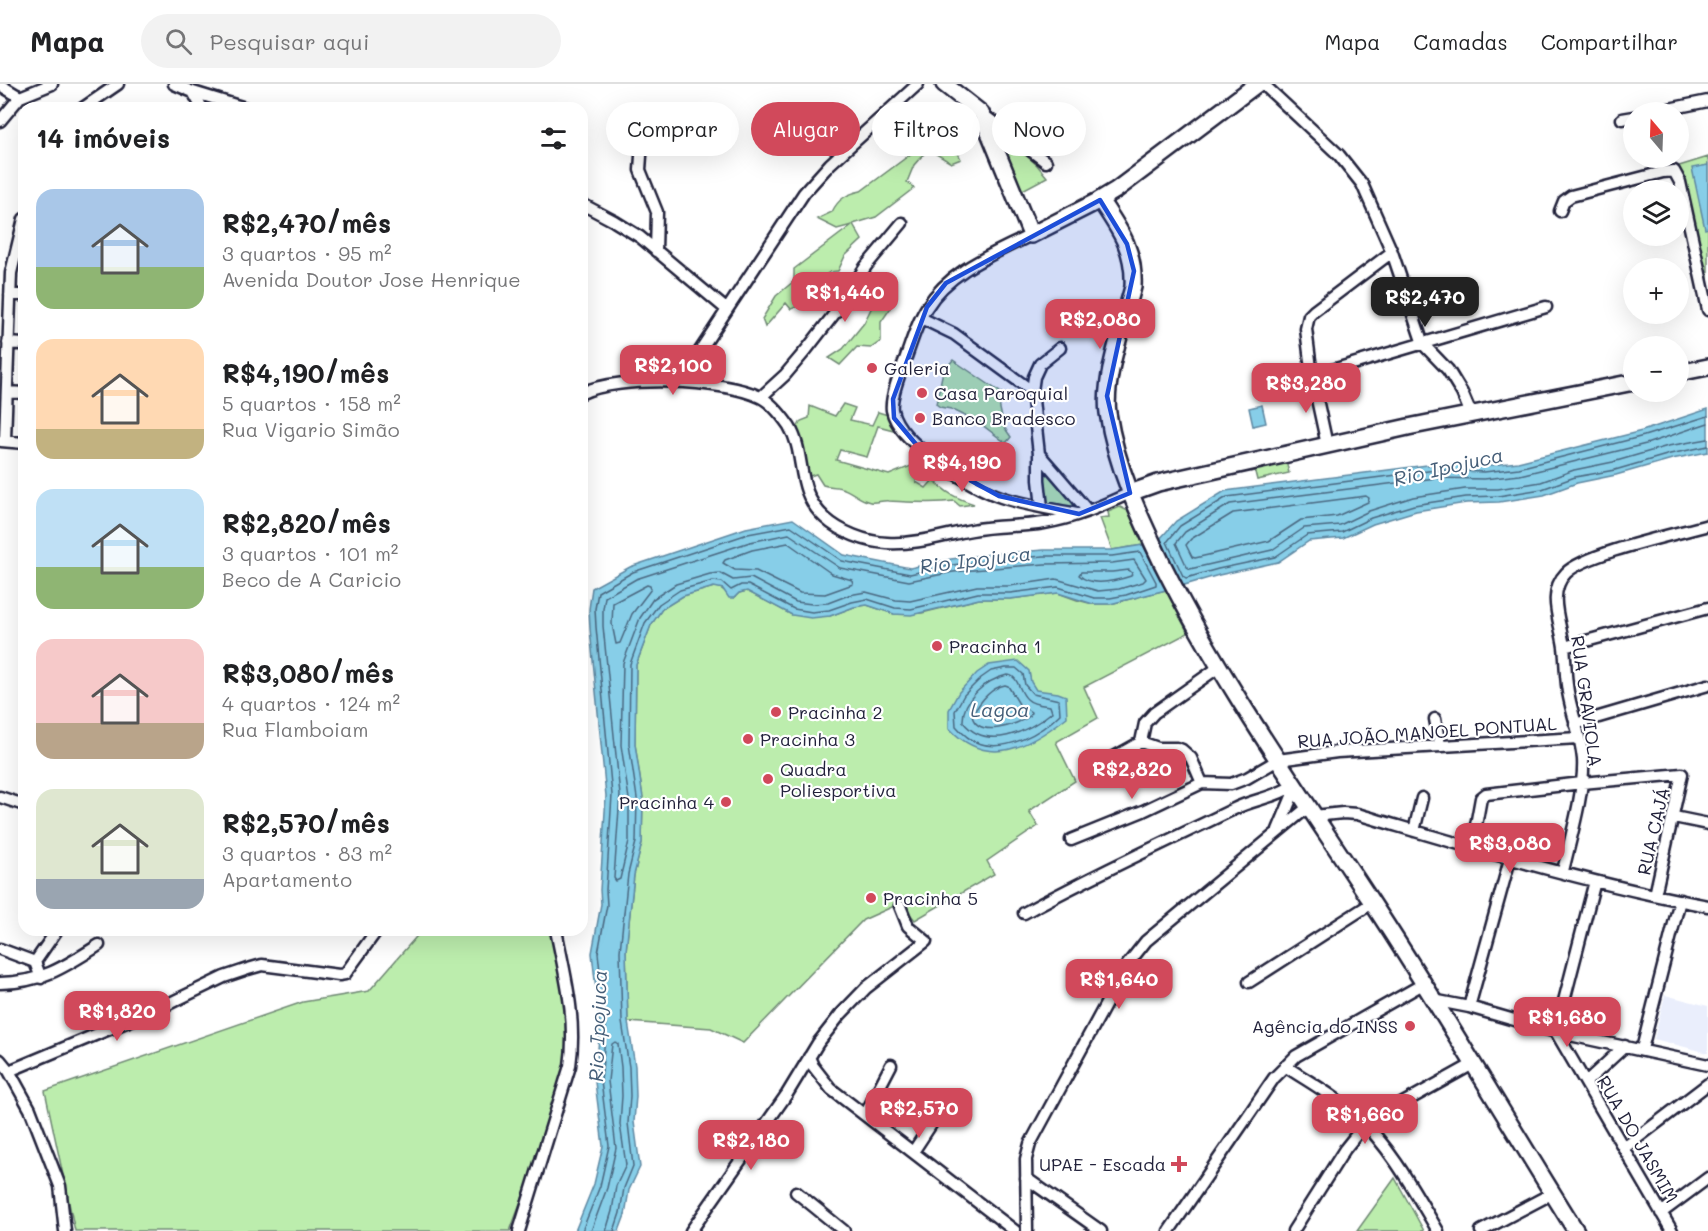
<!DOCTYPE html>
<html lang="pt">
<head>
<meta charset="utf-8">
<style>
  body { margin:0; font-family:Mali,sans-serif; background:#f2f2f2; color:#202124; height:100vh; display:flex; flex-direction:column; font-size:22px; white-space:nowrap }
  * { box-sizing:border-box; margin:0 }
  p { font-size:20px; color:#757577 }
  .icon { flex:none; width:33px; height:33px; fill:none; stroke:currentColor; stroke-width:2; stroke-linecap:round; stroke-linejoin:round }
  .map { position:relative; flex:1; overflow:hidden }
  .side { position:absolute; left:18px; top:18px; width:570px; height:834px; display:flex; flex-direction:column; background:#fff; border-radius:18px; box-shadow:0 6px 24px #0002 }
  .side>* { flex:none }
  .guide { position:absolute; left:606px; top:18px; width:570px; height:54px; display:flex; gap:12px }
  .needle { width:39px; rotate:341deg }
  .tools { position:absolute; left:1623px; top:18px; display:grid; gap:12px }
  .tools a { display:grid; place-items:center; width:66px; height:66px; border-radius:50%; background:#fff; box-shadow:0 6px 24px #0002; font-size:30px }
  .price { position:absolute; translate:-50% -51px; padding:0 14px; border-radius:12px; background:#d1495b; color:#fff; font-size:20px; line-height:39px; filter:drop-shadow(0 2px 3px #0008) }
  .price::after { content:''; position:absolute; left:50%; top:36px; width:18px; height:14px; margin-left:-9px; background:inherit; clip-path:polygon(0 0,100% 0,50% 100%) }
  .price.selected { background:#222; color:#fff }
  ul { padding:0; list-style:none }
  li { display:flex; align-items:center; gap:18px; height:150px; padding:0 18px }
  li span { display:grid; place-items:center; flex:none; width:168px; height:120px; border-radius:18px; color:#555 }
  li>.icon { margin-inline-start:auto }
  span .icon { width:72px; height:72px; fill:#fffc; stroke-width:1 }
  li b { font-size:26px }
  h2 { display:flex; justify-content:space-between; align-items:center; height:72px; padding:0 18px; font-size:26px }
  .chip { padding:0 21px; border-radius:27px; background:#fff; box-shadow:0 6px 24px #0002; font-size:21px; line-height:54px }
  .chip.selected { background:#d1495b; color:#fff }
  header { display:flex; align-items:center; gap:36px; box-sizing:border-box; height:84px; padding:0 30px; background:#fff; border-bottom:2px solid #e0e0e0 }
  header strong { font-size:28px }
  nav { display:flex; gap:33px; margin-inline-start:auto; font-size:21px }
  .search { width:420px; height:54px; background:#f2f2f2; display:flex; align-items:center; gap:15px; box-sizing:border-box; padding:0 21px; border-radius:33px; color:#757577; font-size:22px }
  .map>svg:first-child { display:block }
  .built { fill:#eaeefc }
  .green { fill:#bcedad; stroke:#6f8874; stroke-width:1.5 }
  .water { fill:#87cee8; stroke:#5f89a3; stroke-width:1.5 }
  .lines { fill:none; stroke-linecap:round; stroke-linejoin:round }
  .shore { stroke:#4a6780; stroke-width:1.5 }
  .street-casing { stroke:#22223b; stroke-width:15 }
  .secondary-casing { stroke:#22223b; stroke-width:20 }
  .street { stroke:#fff; stroke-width:10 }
  .secondary { stroke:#fff; stroke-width:15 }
  .marked { fill:#1d4ed8; fill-opacity:0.2; stroke:#1d4ed8; stroke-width:4.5; stroke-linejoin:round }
  .poi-dot { fill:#d1495b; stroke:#fff; stroke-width:2 }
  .labels { text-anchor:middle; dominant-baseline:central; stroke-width:4.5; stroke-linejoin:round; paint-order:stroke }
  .poi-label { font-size:18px; fill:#22223b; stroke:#fff; text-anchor:start }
  .street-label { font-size:18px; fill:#22223b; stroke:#fff }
  .water-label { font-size:20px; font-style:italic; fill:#455e78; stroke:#fff }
</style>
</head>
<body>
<header>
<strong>Mapa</strong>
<div class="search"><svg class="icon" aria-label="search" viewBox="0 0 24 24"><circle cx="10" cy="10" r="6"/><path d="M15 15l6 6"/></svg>Pesquisar aqui</div>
<nav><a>Mapa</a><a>Camadas</a><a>Compartilhar</a></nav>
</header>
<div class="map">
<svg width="1708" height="1147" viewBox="0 0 1708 1147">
  <rect width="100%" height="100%" fill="#fff"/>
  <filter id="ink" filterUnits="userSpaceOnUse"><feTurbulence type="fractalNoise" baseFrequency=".0167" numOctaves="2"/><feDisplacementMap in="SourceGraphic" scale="12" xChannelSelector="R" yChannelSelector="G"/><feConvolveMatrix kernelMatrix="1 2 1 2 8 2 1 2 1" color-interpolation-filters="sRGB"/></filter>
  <g filter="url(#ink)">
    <path class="built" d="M1665,911L1708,922V969L1654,955Z"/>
    <path class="green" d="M997,46L1037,81L1047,93L1019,108L995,47Z
      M943,47L948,50L961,75L951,79L936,70L930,63L914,81L907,98L914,104L876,133L853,140L862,156L845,172L838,187L830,188L824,192L832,198C820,208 805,220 791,225L786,219L765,243L762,235L776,212L794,197V185L852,141L837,145L817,135L832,128C838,115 847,110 861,107L927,58L934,50L938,53Z
      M1708,73V211L1679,82Z
      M882,202L895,205L890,225L881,238V257L871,264L857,263L840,281L829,274L843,265L864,239Z
      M953,276L1003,310L1008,316L999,320L1004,343L1011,353L1006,359L978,338L951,325L940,323L936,320L943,287Z
      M843,320L855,324L850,336L872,341L878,328L898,334L905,349L878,342L867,373L840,366L836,376L889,391L911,382L919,389L916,398L926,404L934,395C944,409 959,415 974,420L960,422L954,417C933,420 910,418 889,417C883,416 876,419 870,418C859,416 851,406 841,404C835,402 829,403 823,401L816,390L807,393L796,346L801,337L809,334L810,322L835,332Z
      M1036,358L1062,386L1082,417L1067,424L1042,421Z
      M1286,377L1289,389L1257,396L1254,384Z
      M1120,423L1128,427L1143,461L1112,466L1100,434L1109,433L1108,428Z
      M714,503H719L734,514L739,509L747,507L792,531L830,532L854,523L867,521L894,530L922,529L979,515H1010L1058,509L1077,516L1093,520H1110L1166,506L1188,549L1084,603L1098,634L1056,658L1075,697L1029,727L1038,742L987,777L994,790L915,836L901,819L863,836L743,959L711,944L628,938L626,867L634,791L642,759L643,714L635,660L636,581L651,541L662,525L683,512Z
      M422,846H554L571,931L570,987L510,1147H75L45,1007L303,918L369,907Z
      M1395,1094L1424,1147H1357Z"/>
    <path class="water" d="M1708,81V144L1705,145L1692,84Z
      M1262,321L1266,339L1253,342L1249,324Z
      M1708,325V368L1672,375L1616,391L1577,399L1544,411L1499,418L1466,419L1416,427L1373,440L1343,454L1309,457L1278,478L1219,491L1181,502L1159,456L1176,437L1225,407L1435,380L1483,382L1518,378L1642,347Z
      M793,435L844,471L910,484L951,475L992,470L1044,466H1112L1143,461L1166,506L1110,520H1093L1058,509L1010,515H979L911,531L894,530L867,521L854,523L830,532L811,534L792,531L747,507L739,509L734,514H729L723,505L714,503L683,512L662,525L651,541L636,581L635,660L643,714L642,759L634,791L626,867L628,938L635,982L636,1012L634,1038L640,1083L629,1106L625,1131L619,1147H575L594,1100L603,1062L595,998L600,943L592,869L601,820L600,806L606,712L590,545L589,525L592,504L630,483L746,444Z
      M1018,577L1029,587L1031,598L1036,606L1058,609L1066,612L1067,633C1029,663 988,686 949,644V626L959,608L977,589L989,581Z"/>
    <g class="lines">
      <path class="shore" d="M1708,332L1644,352L1519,384L1484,388L1436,386L1227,413L1180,442L1167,458L1183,492L1186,494L1218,485L1275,473L1307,451L1342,448L1371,434L1414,421L1466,413L1498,412L1542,405L1575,393L1615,386L1670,370L1708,362
        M1708,339L1646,360L1520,391L1484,395L1436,394L1230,420L1185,448L1176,459L1187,483L1190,485L1272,466L1304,444L1340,441L1369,427L1413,413L1465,405H1498L1541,398L1574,386L1613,378L1668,362L1708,355
        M1366,412L1369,414L1368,418L1337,432L1301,436L1269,457L1195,474L1192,473L1186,461L1191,455L1233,429Z
        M789,450L840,484L909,497L953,488L994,484L1045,480L1112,479L1134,476L1146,495L1143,498L1119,505L1098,507L1056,495L1009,502H977L910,517L896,516L866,508L849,511L828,519L812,520L796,518L751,494L733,496L720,489L710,490L676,500L653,515L640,534L623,579L621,661L629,715V757L620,795L616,797L614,794L620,711L603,542V525L605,513L636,495L750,458Z
        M788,459L832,490L852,496L853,500L825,510L800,509L756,487L735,486L723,479L725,476L752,466Z
        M1129,486L1132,489L1131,492C1116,497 1091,503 1079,491L1081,488H1112Z
        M647,501L650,502L651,505L632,530L620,559L616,560L612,540L613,519Z
        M1006,584H1016L1023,590L1025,601L1033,610L1059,616L1060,630C1041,649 1006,669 978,659C969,656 962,649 956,642L955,627L964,611L981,594L991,587Z
        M1007,591C1019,591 1018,607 1027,615C1033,621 1043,621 1050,622L1052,628C1028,648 987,668 963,638C962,615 986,596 1007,591Z
        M1005,601L1008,602L1019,620L1031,628L1030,632C1017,641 978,655 972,632C979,619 990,604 1005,601Z
        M582,1147L600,1102L609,1062L601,997L606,942L598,869L607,821L606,806L612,711L596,543L595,525L598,508L633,488L748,450L791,442L842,477L910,490L952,481L993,476L1044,472H1112L1140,468L1156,498V501L1126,511L1110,514H1094L1058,503L1010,509H978L911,525L895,524L867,515L852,518L829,526L812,528L794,525L748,501H741L731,506L722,498L713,497L680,506L659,520L645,539L630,580L629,660L637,714L636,758L628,790L620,867L622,938L629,983L630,1012L628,1039L633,1082L624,1104L620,1129L614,1147
        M591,1147L607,1104L616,1064L608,997L612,960L615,958L618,960L621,983L622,1012L620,1040L626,1081L616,1102L612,1127L606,1147"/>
      <g class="street-casing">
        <path id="street" d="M174,0L193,8L202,24
          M1263,0L1339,71L1362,100L1392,168L1423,260L1448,286L1462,309L1471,330
          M0,1L20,13
          M193,8L245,24
          M83,24L118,0
          M1654,28L1708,17
          M981,29L1046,78
          M1622,35L1634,33
          M0,37L20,13L52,0
          M582,120L614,137L640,153L726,225
          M1560,127L1564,117L1571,112L1663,88L1674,87L1680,98L1708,226
          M1031,151C994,170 950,186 927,223C917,238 912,257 906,273C901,286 890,313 892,326C899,360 970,402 1001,413C1025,421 1051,425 1077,430
          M656,167L657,128L640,86L642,58L643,51L652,43L668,39
          M10,211H24
          M921,234L954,250L1032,307
          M8,259L24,260
          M1060,264L1040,280L1034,293L1032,307L1039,370L1088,427
          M1312,292L1546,223
          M680,297L804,109L830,80L918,0
          M7,308L24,309
          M582,309C619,291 723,295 760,313C771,318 782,332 789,342C807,371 794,406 825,434C840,448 866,458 887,459C915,461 945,451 972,446C996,441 1020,443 1044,439C1075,434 1102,422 1130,409
          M761,313L785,291L807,265L835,229L866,182L902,139
          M5,356L11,189L24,135
          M1,357L24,359
          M1327,361L1312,292L1306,245L1309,232L1314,227L1392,168
          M1039,370V396L1042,423
          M1564,563L1708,524
          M1435,635L1440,661
          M1575,640L1708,601
          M1141,658L1158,664H1177L1182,666L1191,674L1202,699
          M1087,688L1141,658L1145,639L1154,629L1219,583
          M1202,699L1231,700L1247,694L1278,676L1337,668L1579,654
          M0,713L24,721
          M1314,732L1343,729L1357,730C1473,764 1589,800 1708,822
          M1674,733L1708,740
          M1278,746L1296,703
          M1414,747L1422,714
          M1071,756L1143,727L1202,699
          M1472,763L1481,714L1486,710L1582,699L1682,690L1655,811
          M1563,787C1570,756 1585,706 1583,675C1581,654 1573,633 1569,613C1565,596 1566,579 1564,563C1561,539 1546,509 1566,489C1586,469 1677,450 1708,441
          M1595,797L1556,948L1672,1147
          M1024,829C1093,791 1164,759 1234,725C1254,715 1275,714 1294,701
          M0,865L35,878L41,894
          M35,878L57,846
          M1249,898L1372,819
          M0,899C41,899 66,882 99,861
          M1433,916L1469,923L1556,948L1708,981
          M1469,923L1510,775
          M1642,965L1680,816
          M809,973L813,982L831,1005L1015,1147
          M0,976L9,987L30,1025L60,1102L65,1147
          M1285,982C1309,998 1337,1013 1358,1033C1392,1065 1414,1107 1438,1147
          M9,987L162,923L224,893L248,885L262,881L339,891L345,890L377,846
          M1586,998L1625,962
          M865,1031L891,981
          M1624,1064L1708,1000
          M913,1068L936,1033
          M1026,1094L1101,1147
          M796,1108L844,1147
          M1661,1129L1708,1094
          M519,1147L570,982C577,935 565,892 556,846
          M691,1147L787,1010L818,959L840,931L866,904L926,857L908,842L900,822
          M1027,1147L1026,1075L1030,1060L1127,881L1146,857L1308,723
          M1169,1147L1274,994L1296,972L1423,900
          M1293,1147L1345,1065L1365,1040L1473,980
          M1481,1147L1553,1109"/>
      </g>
      <g class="secondary-casing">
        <path id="secondary" d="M944,0L981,29L1031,151L1096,118L1116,106L1257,0
          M1100,116C1120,146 1135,166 1133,203C1124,238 1103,295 1108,329C1116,383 1140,433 1163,481C1222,599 1299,707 1371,817C1442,925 1507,1037 1576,1147
          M1678,289L1708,283
          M1130,409L1158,399L1408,343L1634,298"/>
      </g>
      <use href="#street" class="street"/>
      <use href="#secondary" class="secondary"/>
    </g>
  </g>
  <path class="marked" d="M1100,116L1127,160L1134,187L1107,312L1130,409L1079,430L999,412L944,382L920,365L894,334L893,315L927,223L946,199Z"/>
  <g class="poi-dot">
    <circle cx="872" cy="284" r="6"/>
    <circle cx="922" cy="309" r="6"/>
    <circle cx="920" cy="334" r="6"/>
    <circle cx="937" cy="562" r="6"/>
    <circle cx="776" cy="628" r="6"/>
    <circle cx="748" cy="655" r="6"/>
    <circle cx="768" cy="695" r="6"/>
    <circle cx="726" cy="718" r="6"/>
    <circle cx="871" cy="814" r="6"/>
    <circle cx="1410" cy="942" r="6"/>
    <path d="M1176 1071h6v6h6v6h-6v6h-6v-6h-6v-6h6z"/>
  </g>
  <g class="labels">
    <g class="poi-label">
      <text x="884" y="284">Galeria</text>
      <text x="934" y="309">Casa Paroquial</text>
      <text x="932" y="334">Banco Bradesco</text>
      <text x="949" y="562">Pracinha 1</text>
      <text x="788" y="628">Pracinha 2</text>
      <text x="760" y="655">Pracinha 3</text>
      <text x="780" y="685">Quadra<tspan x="780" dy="21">Poliesportiva</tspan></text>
      <text x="714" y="718" text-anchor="end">Pracinha 4</text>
      <text x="883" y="814">Pracinha 5</text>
      <text x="1398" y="942" text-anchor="end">Agência do INSS</text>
      <text x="1166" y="1080" text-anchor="end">UPAE - Escada</text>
    </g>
    <g class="street-label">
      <text transform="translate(1587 617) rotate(82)">RUA GRAVIOLA</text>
      <text transform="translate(1427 648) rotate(-4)">RUA JOÃO MANOEL PONTUAL</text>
      <text transform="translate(1653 747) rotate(-77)">RUA CAJÁ</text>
      <text transform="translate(1638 1055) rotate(60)">RUA DO JASMIM</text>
    </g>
    <g class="water-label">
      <text transform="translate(1448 382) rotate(-13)">Rio Ipojuca</text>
      <text transform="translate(975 475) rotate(-7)">Rio Ipojuca</text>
      <text x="1000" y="625">Lagoa</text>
      <text transform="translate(597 942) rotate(-88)">Rio Ipojuca</text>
    </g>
  </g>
</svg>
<div class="tools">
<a><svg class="needle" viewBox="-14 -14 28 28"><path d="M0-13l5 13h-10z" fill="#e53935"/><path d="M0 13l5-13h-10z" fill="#757577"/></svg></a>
<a><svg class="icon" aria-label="layers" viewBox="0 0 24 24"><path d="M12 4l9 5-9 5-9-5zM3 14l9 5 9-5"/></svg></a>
<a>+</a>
<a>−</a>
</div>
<b class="price" style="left:845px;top:239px">R$1,440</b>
<b class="price selected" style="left:1425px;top:244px">R$2,470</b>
<b class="price" style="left:1100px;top:266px">R$2,080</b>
<b class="price" style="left:673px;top:312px">R$2,100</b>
<b class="price" style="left:1306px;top:330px">R$3,280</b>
<b class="price" style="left:962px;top:409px">R$4,190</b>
<b class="price" style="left:1132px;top:716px">R$2,820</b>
<b class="price" style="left:1510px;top:790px">R$3,080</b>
<b class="price" style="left:1119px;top:926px">R$1,640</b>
<b class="price" style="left:117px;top:958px">R$1,820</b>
<b class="price" style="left:1567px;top:964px">R$1,680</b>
<b class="price" style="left:919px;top:1055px">R$2,570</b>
<b class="price" style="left:1365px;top:1061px">R$1,660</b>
<b class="price" style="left:751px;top:1087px">R$2,180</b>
<div class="guide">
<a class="chip">Comprar</a>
<a class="chip selected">Alugar</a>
<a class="chip">Filtros</a>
<a class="chip">Novo</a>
</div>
<section class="side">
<h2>14 imóveis<svg class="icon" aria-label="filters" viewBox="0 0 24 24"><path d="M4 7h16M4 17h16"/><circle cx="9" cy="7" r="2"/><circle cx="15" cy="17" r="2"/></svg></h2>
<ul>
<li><span style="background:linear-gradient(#a9c7e8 65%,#8fb573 0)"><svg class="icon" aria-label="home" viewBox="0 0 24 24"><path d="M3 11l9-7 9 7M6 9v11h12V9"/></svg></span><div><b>R$2,470/mês</b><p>3 quartos · 95 m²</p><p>Avenida Doutor Jose Henrique</p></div></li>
<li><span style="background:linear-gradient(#ffd9b3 75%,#c2b280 0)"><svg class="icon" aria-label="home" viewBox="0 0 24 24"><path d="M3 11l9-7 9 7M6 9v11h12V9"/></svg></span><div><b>R$4,190/mês</b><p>5 quartos · 158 m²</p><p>Rua Vigario Simão</p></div></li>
<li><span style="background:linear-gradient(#bfe0f5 65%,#8fb573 0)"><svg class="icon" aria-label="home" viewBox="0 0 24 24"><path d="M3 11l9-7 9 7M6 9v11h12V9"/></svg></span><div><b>R$2,820/mês</b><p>3 quartos · 101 m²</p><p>Beco de A Caricio</p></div></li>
<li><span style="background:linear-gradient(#f6c9c9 70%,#b9a48a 0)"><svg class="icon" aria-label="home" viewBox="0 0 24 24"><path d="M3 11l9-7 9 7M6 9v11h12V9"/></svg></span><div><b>R$3,080/mês</b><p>4 quartos · 124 m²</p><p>Rua Flamboiam</p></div></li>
<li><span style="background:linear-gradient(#dfe7d0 75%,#9aa5b1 0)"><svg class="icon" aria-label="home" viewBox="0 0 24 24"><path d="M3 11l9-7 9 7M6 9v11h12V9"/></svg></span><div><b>R$2,570/mês</b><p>3 quartos · 83 m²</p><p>Apartamento</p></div></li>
</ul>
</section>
</div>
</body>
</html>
